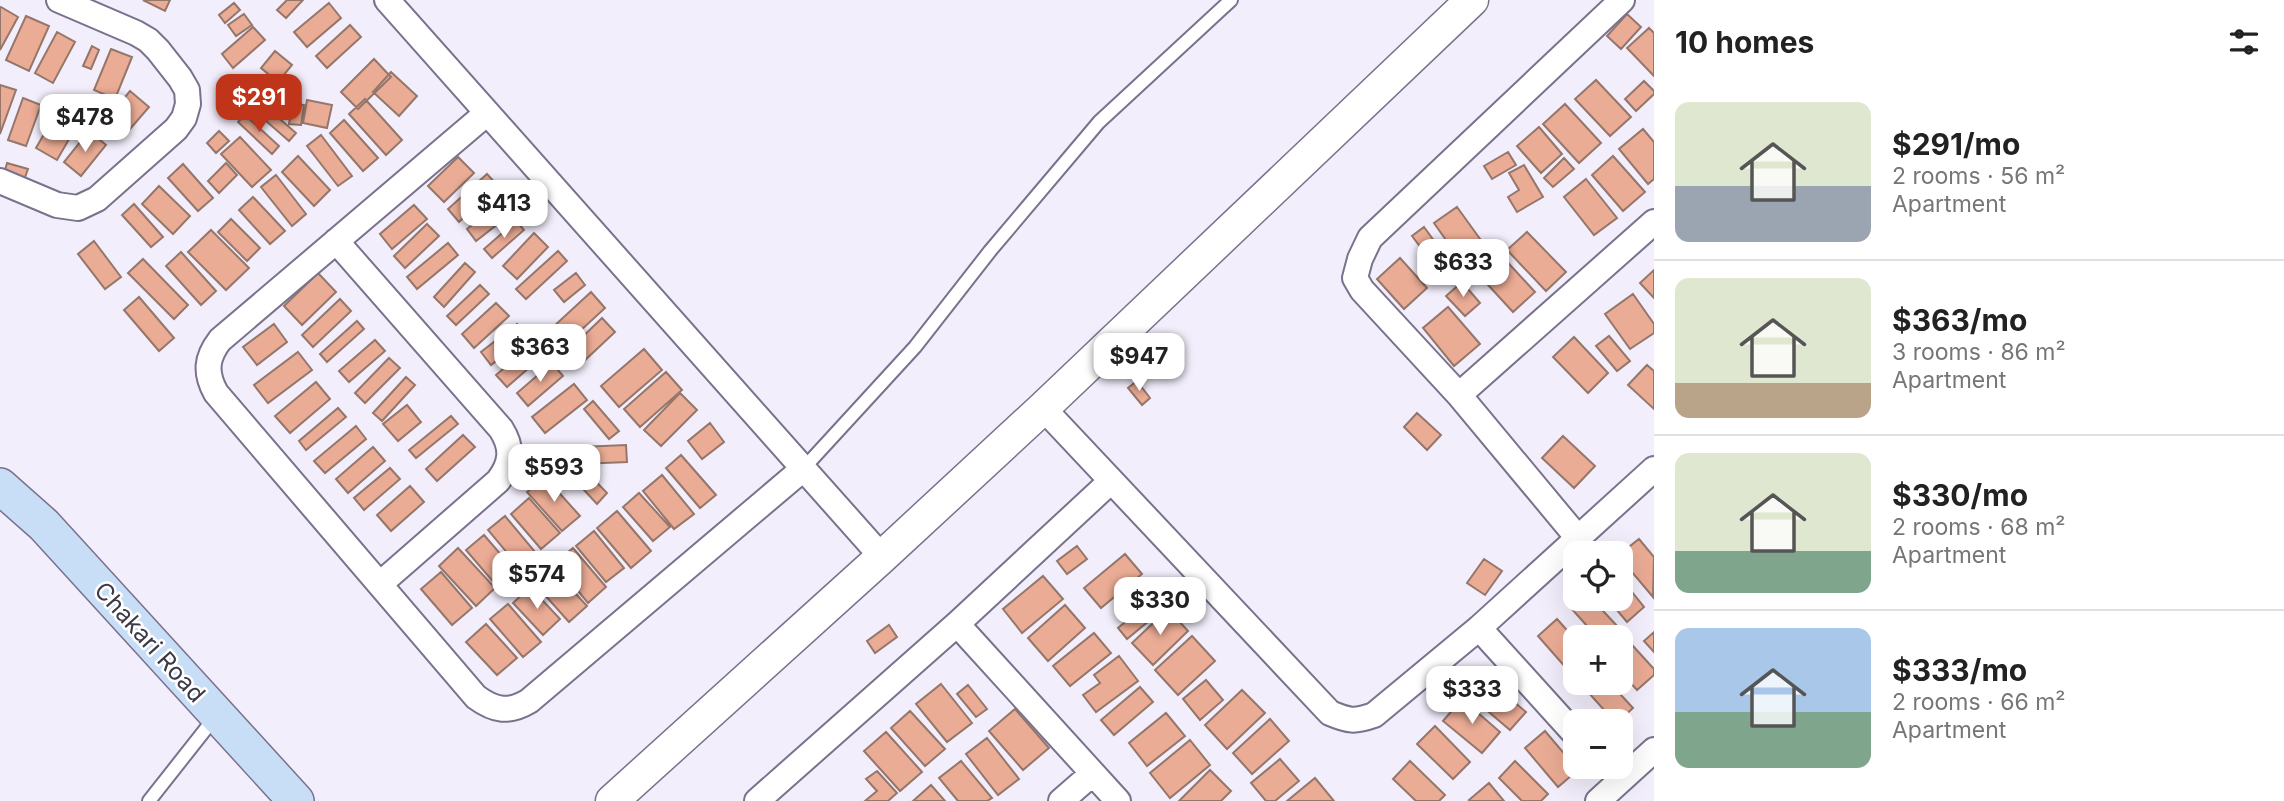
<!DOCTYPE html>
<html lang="en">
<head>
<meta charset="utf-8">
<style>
  body { margin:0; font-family:Inter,sans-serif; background:#f6f6f6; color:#222; height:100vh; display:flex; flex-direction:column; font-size:26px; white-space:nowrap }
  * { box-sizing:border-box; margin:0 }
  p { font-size:23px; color:#767676 }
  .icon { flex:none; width:38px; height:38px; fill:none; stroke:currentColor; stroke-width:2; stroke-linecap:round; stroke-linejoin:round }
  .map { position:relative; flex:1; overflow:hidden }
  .panel { display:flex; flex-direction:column; background:#fff; width:630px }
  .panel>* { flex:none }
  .fabs { position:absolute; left:1563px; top:541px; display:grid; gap:14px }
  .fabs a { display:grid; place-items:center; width:70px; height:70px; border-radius:14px; background:#fff; box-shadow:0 7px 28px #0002; font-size:35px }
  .price { position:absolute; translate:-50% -60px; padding:0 16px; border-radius:14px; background:#fff; color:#222; font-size:23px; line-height:46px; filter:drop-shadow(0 2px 4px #0008) }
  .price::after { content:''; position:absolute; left:50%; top:42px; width:21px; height:16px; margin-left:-10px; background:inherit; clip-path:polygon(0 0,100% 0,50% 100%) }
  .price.on { background:#c0351a; color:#fff }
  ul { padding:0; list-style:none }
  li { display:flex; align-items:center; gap:21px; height:175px; padding:0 21px }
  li+li { border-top:2px solid #e0e0e0 }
  li span { display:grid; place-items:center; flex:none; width:196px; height:140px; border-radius:14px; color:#555 }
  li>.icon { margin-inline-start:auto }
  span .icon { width:84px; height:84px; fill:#fffc; stroke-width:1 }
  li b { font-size:30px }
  h2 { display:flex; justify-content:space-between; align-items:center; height:84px; padding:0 21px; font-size:30px }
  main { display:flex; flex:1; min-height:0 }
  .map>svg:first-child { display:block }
  .building { fill:#ebac95; stroke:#95766b; stroke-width:2 }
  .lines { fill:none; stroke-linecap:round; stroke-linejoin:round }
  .service-casing { stroke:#7a718c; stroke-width:16 }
  .minor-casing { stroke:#7a718c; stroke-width:28 }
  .tertiary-casing { stroke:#7a718c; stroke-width:35 }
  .secondary-casing { stroke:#7a718c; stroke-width:38 }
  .service { stroke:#fff; stroke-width:12 }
  .minor { stroke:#fff; stroke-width:24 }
  .tertiary { stroke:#fff; stroke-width:32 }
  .secondary { stroke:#c8def7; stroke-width:35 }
  .labels { text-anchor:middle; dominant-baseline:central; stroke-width:5; stroke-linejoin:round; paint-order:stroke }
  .street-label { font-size:24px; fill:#3c3844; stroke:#fff }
</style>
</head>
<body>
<main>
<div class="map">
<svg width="1654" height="801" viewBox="0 0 1654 801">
  <rect width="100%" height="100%" fill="#f2eefb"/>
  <path class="building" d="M143,0H170L165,11Z
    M287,0H303L286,18L277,10Z
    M234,3L240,10L225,23L219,15Z
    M329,3L341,18L307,47L294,32Z
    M1,7L18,17L0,50V8Z
    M244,14L252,25L236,36L228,25Z
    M1627,14L1641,27L1621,49L1607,36Z
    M26,16L49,26L29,71L6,60Z
    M350,25L361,37L327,68L316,56Z
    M253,27L265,40L233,68L222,54Z
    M1649,28L1654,33V76L1627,48Z
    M57,32L75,42L53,83L35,73Z
    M92,46L99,50L91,69L83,66Z
    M111,49L132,57L115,99L94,90Z
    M275,51L292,65L278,82L261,68Z
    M374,59L391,77L358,109L341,92Z
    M391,72L417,96L399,116L373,92Z
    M1596,80L1631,117L1610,136L1575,99Z
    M1644,81L1654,91V94L1636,111L1625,99Z
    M0,85L16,90L0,134Z
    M130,91L149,107L130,129L112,113Z
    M290,92L291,105L263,108L262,95Z
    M23,98L41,105L26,146L8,140Z
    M365,99L402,140L386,155L349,114Z
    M307,100L332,105L327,128L303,123Z
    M292,103L304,105L301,125L289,124Z
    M1565,104L1601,143L1579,163L1543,124Z
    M273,113L296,133L289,141L266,121Z
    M55,115L76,127L57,160L36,148Z
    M245,115L279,146L272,154L238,122Z
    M344,120L378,158L363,171L330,133Z
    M1539,127L1562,154L1541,173L1517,146Z
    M1643,129L1654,142V179L1648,184L1619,149Z
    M89,131L106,145L81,176L64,162Z
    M219,131L229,141L216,153L207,143Z
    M321,135L352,176L338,186L307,146Z
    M240,137L271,170L252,187L221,154Z
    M1508,152L1516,165L1492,179L1484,166Z
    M298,156L330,190L314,206L282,172Z
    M1613,156L1645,192L1623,211L1592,175Z
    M458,157L474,173L444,202L428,186Z
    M1564,158L1574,169L1553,187L1544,178Z
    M7,163L28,169L24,180L4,174Z
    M226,163L237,175L219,193L208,181Z
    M183,164L213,198L198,211L168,178Z
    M1524,165L1543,197L1517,212L1508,197L1519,190L1509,173Z
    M487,174L498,186L459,222L448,209Z
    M276,175L306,214L292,226L261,187Z
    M1586,179L1617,218L1594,235L1564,197Z
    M159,186L190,216L173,234L142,204Z
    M253,197L285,231L270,244L239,210Z
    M134,204L163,237L151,247L122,215Z
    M499,204L508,216L476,241L467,229Z
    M414,205L427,219L392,249L380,234Z
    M1457,207L1488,250L1465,267L1434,223Z
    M231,219L260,248L247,261L218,232Z
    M516,221L524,230L492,258L484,249Z
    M427,224L439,236L405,268L394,256Z
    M1424,227L1443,253L1431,261L1412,236Z
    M211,230L249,268L226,290L188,252Z
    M1527,232L1566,272L1546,291L1507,250Z
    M534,233L548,247L517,279L503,266Z
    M94,241L121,277L105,289L78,254Z
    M448,243L458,255L417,289L407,277Z
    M558,251L567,261L526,299L516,289Z
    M181,252L216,291L201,305L166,266Z
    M1500,254L1535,292L1513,312L1478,274Z
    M1400,258L1427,288L1404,309L1377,279Z
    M143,259L188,305L174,319L128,273Z
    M465,263L475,272L444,307L434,297Z
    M1654,270V298L1640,283Z
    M318,273L336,292L302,325L284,306Z
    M576,273L585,285L564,302L554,290Z
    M1462,282L1480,303L1465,316L1446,296Z
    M480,285L489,294L456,325L447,316Z
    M591,292L605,308L567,343L553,327Z
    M1633,294L1654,324V333L1630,349L1605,314Z
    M139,297L174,338L159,351L124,310Z
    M340,299L351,311L313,347L302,335Z
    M496,303L509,316L474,348L462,334Z
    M1448,307L1480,344L1454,366L1423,328Z
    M602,318L615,332L583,362L570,349Z
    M357,321L364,329L327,362L320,354Z
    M274,324L287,342L257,365L243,347Z
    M517,324L528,337L491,365L481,352Z
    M1609,336L1630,361L1617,371L1596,346Z
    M1574,337L1608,373L1588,393L1553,357Z
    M375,340L385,351L349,382L339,371Z
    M534,342L545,354L507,387L496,375Z
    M644,349L662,370L619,407L601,386Z
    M298,352L312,370L268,403L254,385Z
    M389,358L400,368L365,403L355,393Z
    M552,363L563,376L528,406L517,393Z
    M1647,365L1654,371V409L1628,385Z
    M666,372L682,390L640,427L624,409Z
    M406,377L415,385L382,421L373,413Z
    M1137,381L1150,398L1142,405L1128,388Z
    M316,382L330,399L290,433L275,416Z
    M574,384L587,400L545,433L532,417Z
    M680,393L697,410L661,446L644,430Z
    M593,401L619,431L609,439L584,409Z
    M407,405L421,422L398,441L383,424Z
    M338,408L346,417L306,450L299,441Z
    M1417,413L1441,435L1427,450L1404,427Z
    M451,416L458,424L416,458L409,450Z
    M710,423L724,442L702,459L688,441Z
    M356,426L366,439L325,473L314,461Z
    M463,435L475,447L437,481L426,469Z
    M1563,436L1595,466L1574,488L1542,458Z
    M626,445L627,462L580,464V447Z
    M373,447L385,461L348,493L336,479Z
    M681,455L716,495L700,508L666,468Z
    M581,466L607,493L597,504L571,476Z
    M390,468L400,479L364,510L354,498Z
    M662,475L694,514L674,529L643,491Z
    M545,477L580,516L562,531L527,492Z
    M410,486L424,502L391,531L377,515Z
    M639,493L670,527L653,541L623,507Z
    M529,498L560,533L541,549L511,514Z
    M617,511L651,551L631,568L597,528Z
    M505,516L536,553L519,567L488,530Z
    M594,531L624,568L606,582L576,546Z
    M484,535L514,570L496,585L466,550Z
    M1639,539L1654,557L1653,597L1620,558V554Z
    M1077,546L1087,559L1067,574L1057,561Z
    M458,548L495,588L476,606L439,566Z
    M573,548L606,587L588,603L555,563Z
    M1125,554L1142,574L1101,608L1084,588Z
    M1484,559L1502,571L1485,595L1467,583Z
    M552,568L587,606L569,622L535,584Z
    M441,572L472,608L452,625L421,589Z
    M1043,576L1063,599L1022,633L1003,609Z
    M530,587L560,619L543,635L513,603Z
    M1628,587L1644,607L1627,622L1610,602L1615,598H1620V594Z
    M1159,594L1168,605L1127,639L1118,628Z
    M1579,598H1591L1619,628L1609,637H1597L1570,607Z
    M508,604L541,642L523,657L490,619Z
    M1065,605L1085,628L1048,661L1028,638Z
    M1168,609L1188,631L1153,665L1132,643Z
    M1557,619L1575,639L1574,677L1538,636Z
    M486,624L517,658L497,675L466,642Z
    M889,625L897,637L875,653L867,641Z
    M1654,632V652L1644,641Z
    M1094,633L1111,653L1070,686L1053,666Z
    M1192,636L1215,661L1178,695L1155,670Z
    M1633,646L1654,669V675L1637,690L1620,671V657Z
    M1119,656L1138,681L1096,712L1083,695L1100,683L1094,675Z
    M1206,680L1223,700L1200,720L1183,699Z
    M1596,682H1609L1633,708L1619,721H1614L1587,691Z
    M941,684L972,723L947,742L916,704Z
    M1493,684L1526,712L1510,730L1477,702Z
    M968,685L987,709L976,717L957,694Z
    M1140,687L1153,702L1114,735L1101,720Z
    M1242,690L1265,713L1227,749L1205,725Z
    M1462,699L1500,732L1482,753L1443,721Z
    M1015,709L1049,748L1023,770L989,731Z
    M910,711L945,749L925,766L891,728Z
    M1166,713L1185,736L1147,766L1129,743Z
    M1270,719L1289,741L1252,774L1233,753Z
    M1435,726L1470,762L1453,779L1417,744Z
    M1545,731L1578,770L1558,787L1525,748Z
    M886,732L922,772L900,791L864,751Z
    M987,738L1019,779L998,795L966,754Z
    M1190,740L1210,765L1170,798L1150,773Z
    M1280,759L1299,781L1275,801H1266L1251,783Z
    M961,761L992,798L987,801H958L939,778Z
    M1410,761L1445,795L1439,801H1416L1393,779Z
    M1515,761L1548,794L1541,801H1522L1499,778Z
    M1210,770L1231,791L1221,801H1179Z
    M877,771L897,793L888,801H865L877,791L866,779Z
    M1315,778L1334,801H1287Z
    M1489,783L1504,801H1471L1469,800Z
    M931,785L945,801H913Z"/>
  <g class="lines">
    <g class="service-casing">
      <path id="service" d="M803,469L915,347L990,251L1099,122L1231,0
        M149,801L216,716"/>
    </g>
    <g class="minor-casing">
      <path id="minor" d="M387,0L882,557
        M487,113L220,340C206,358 205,373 216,393L476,697C495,711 509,713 529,701L803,469
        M0,181L57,205L78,208L97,199L176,129L184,118L188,104L187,90L180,78L158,50L148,40L136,33L59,0
        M336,241L501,429C513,448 512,463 498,481L380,584
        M1459,395L1654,222
        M1043,408L1330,713C1349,721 1354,722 1374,715L1479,628L1654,469
        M1578,538L1459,395L1362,290L1355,278L1360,259L1370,238L1622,0
        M957,624L1118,801
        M1479,628L1575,734
        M757,801L957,624L1111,481
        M1061,801L1092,774
        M1598,801L1654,750"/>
    </g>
    <g class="tertiary-casing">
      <path id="tertiary" d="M612,801L882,557L1043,408L1472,0"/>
    </g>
    <g class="secondary-casing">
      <path id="secondary" d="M0,486L44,525L296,801"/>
    </g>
    <use href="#service" class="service"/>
    <use href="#minor" class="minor"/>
    <use href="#tertiary" class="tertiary"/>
    <use href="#secondary" class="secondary"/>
  </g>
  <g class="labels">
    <g class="street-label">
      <text transform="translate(150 642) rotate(48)">Chakari Road</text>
    </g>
  </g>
</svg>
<div class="fabs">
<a><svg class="icon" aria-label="locate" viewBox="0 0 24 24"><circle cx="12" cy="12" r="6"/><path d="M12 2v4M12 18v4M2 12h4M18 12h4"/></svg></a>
<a>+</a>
<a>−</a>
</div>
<b class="price on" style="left:259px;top:134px">$291</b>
<b class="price" style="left:85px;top:154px">$478</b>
<b class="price" style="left:504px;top:240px">$413</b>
<b class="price" style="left:1463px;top:299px">$633</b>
<b class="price" style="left:540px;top:384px">$363</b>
<b class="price" style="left:1139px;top:393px">$947</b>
<b class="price" style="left:554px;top:504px">$593</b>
<b class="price" style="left:537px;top:611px">$574</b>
<b class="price" style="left:1160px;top:637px">$330</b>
<b class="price" style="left:1472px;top:726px">$333</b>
</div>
<section class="panel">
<h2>10 homes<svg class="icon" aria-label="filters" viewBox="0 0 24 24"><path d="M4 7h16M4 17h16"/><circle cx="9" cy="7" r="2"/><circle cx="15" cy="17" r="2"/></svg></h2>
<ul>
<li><span style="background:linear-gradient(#dfe7d0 60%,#9aa5b1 0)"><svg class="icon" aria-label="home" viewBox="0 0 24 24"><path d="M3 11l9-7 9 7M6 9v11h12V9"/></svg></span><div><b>$291/mo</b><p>2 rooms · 56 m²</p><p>Apartment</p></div></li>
<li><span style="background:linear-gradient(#dfe7d0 75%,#b9a48a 0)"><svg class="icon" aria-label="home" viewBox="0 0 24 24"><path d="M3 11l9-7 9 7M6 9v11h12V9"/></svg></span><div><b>$363/mo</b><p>3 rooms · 86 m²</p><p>Apartment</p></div></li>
<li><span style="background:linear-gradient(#dfe7d0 70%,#7fa58c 0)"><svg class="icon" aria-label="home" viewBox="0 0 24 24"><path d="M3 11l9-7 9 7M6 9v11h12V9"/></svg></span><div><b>$330/mo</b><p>2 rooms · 68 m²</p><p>Apartment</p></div></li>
<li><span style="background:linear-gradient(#a9c7e8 60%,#7fa58c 0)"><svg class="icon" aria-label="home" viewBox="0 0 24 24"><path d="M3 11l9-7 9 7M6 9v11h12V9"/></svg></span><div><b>$333/mo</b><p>2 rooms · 66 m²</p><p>Apartment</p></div></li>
</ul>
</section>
</main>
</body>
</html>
